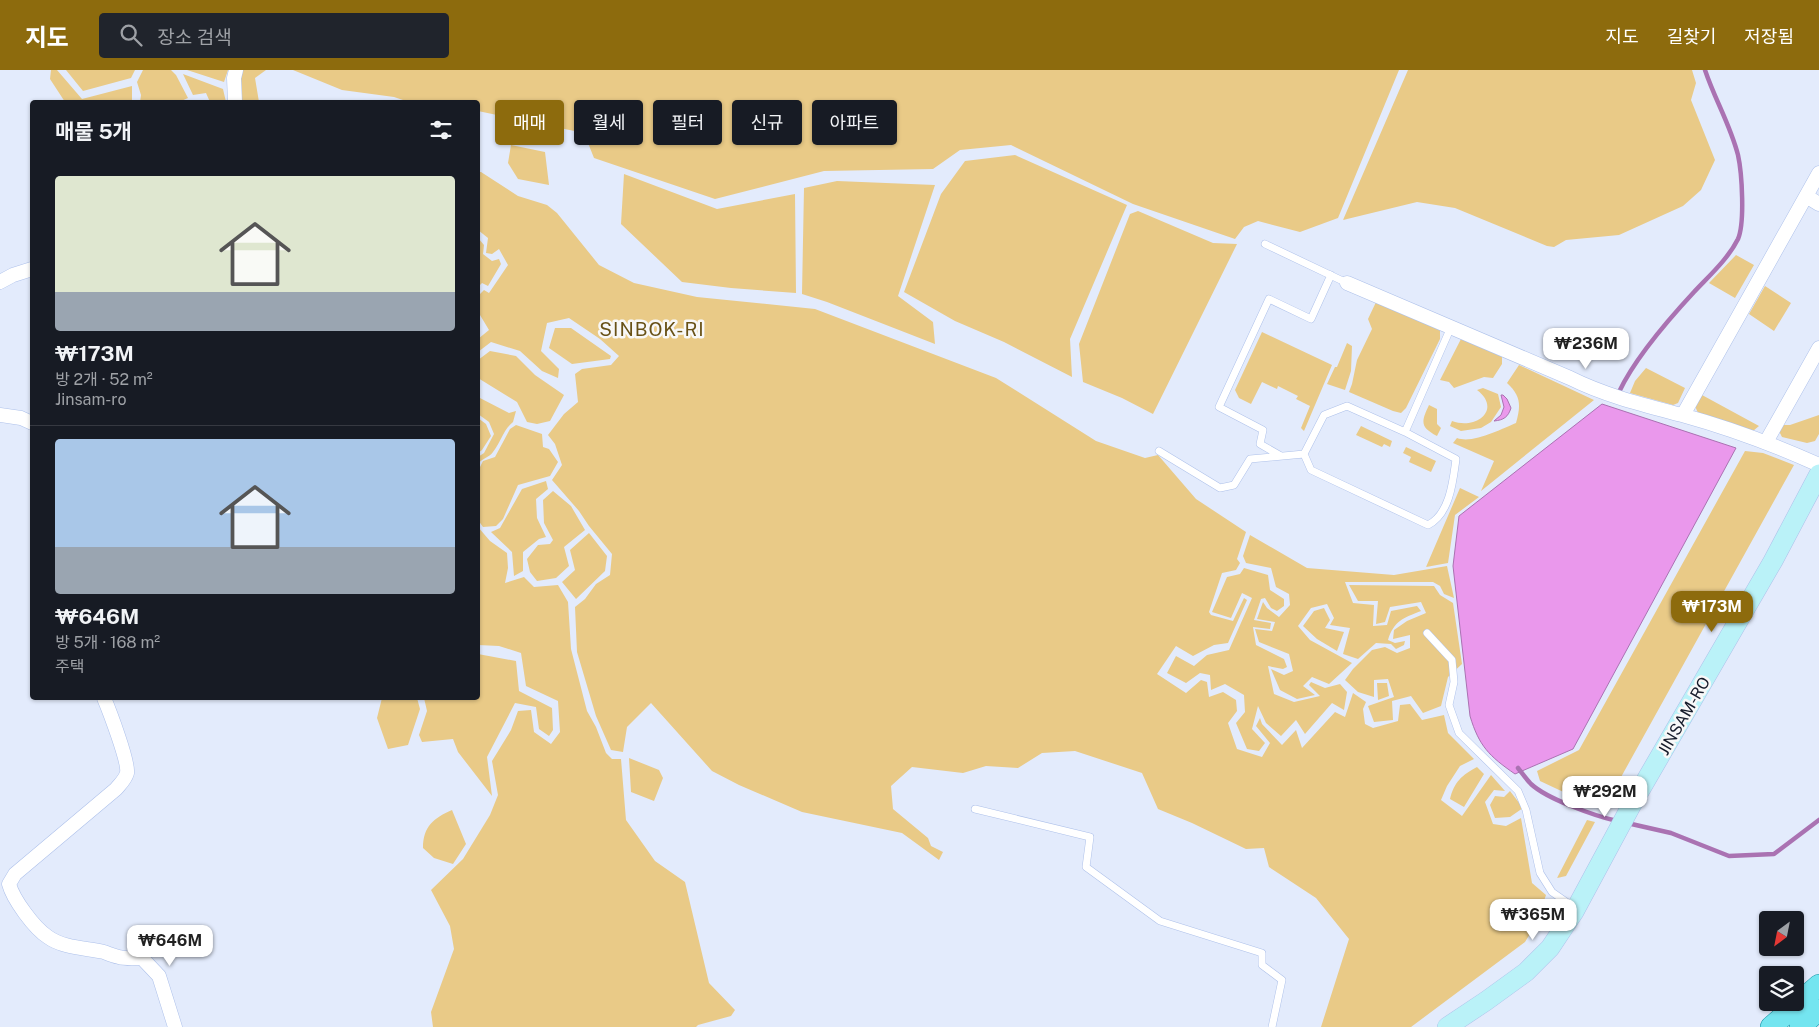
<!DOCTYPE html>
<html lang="ko">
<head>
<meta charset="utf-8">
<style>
  body { margin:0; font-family:"Public Sans","Noto Sans KR",sans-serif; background:#20242c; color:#f1f3f6; height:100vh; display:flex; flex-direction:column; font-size:19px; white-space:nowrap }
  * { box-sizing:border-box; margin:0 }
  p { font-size:16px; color:#9ea1a6 }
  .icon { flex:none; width:28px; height:28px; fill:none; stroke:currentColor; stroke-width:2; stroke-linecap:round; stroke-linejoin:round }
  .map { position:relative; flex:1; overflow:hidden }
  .side { position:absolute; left:30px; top:30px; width:450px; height:600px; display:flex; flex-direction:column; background:#171b24; border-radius:5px; box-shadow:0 1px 4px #0004 }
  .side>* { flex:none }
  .guide { position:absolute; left:495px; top:30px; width:475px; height:45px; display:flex; gap:10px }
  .needle { width:32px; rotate:212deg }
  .controls { position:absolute; left:1759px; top:841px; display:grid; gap:10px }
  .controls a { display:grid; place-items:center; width:45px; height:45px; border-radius:5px; background:#171b24; box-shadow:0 1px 4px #0004; font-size:25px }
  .price { position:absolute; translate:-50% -42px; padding:0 11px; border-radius:10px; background:#fff; color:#222; font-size:16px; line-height:32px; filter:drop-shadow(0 1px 2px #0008) }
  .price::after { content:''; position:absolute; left:50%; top:30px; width:15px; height:11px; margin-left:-8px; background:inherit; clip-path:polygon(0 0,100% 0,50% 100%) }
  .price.on { background:#8d6b0d; color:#fff }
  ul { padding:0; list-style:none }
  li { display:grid; align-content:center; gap:10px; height:265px; padding:0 25px }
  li+li { border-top:1px solid #363941 }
  li span { display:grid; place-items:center; height:155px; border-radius:5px; color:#555 }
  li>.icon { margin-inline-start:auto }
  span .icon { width:90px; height:90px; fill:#fffc; stroke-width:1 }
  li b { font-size:21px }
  h2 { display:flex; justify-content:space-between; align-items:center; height:60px; padding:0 25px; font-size:21px }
  .chip { padding:0 18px; border-radius:5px; background:#171b24; box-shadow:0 1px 4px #0004; font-size:18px; line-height:45px }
  .chip.on { background:#8d6b0d; color:#fff }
  header { display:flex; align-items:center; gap:30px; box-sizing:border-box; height:70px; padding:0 25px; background:#8d6b0d; color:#fff }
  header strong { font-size:24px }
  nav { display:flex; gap:28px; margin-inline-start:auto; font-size:18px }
  .search { width:350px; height:45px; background:#20242c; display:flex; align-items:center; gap:12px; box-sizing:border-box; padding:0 18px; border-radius:5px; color:#9ea1a6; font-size:19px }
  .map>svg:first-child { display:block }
  .green { fill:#e9ca87 }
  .water { fill:#ea98ec; stroke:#aa72b2 }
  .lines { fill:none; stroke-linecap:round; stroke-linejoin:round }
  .stream { stroke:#aa72b2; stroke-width:4.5 }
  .lane-casing { stroke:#aec1ea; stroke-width:8 }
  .street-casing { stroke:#aec1ea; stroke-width:15 }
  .secondary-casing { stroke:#aec1ea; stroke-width:20 }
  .primary-casing { stroke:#1793a4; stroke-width:22 }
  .lane { stroke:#fff; stroke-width:7 }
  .street { stroke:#fff; stroke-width:14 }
  .secondary { stroke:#baf2f8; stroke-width:19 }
  .primary { stroke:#74e5f0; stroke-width:21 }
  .labels { text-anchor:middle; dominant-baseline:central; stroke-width:5; stroke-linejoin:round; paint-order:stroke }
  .street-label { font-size:16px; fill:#151b2a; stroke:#f8f8f8 }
  .quarter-label { font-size:19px; letter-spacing:1px; fill:#685116; stroke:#f8f8f8 }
</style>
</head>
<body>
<header>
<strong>지도</strong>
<div class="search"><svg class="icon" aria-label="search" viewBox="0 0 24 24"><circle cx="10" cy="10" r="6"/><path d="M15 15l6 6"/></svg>장소 검색</div>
<nav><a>지도</a><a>길찾기</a><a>저장됨</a></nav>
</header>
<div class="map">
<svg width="1819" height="957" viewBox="0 0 1819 957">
  <rect width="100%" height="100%" fill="#e3ebfc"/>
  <path class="green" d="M51,0H57L82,29L132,16V30L129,32H65L50,9Z
    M66,0H135L131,8L83,21Z
    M143,0H171L176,5L188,28L179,32H140L141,25L137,12Z
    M187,0H228L224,12Z
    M242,0H266L255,8L259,32H238Z
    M293,0H1399L1338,148L1300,162L1258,151L1244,157L1235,169L1133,134L1011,75L960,80L933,99L824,101L715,129L594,88L584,63L478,41V32H409L394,27L342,20Z
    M1408,0H1692L1696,13L1691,30L1715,90L1701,120L1683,136L1619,165L1566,170L1554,177L1547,176L1455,138L1417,132L1343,150Z
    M183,4L223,19L226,32H210L206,23L193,25Z
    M511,75L545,82L549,115L518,109L508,93Z
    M1015,85L1127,135L1070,269L1072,307L1004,272L955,251L904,222L941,124L965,91Z
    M478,102H481L518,126L547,135L557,143L599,195L634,213L697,227L815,239L996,308L1096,371L1145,388L1158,385L1196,429L1246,462L1237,489L1240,493L1236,500L1222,503L1209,542L1211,545L1233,551L1244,528L1247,530L1228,573L1214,575L1193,586L1176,576L1157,604L1186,623L1201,610L1207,612L1209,627L1223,622L1236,630L1237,641L1228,653L1237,679L1262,687L1270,673L1256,656L1260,648L1262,654L1282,675L1296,660L1302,678L1335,642L1345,647L1353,623L1366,632L1363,639L1365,654L1373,658L1398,651L1400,635L1410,634L1422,650L1444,645L1448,663L1474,689L1460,696L1447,716L1441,730L1462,746L1491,705L1505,721L1494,720L1485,732L1493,754L1506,756L1521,748L1532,813L1546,825L1536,854L1525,872L1411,957H1321L1349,869L1316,828L1269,797L1264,778L1246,779L1192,753L1158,739L1142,703L1075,681L1042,683L1018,698L986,696L963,703L912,697L891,716L893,739L928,768L931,776L943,782L939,790L902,763L802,742L739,715L712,701L651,633L627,657L623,682L611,680L596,646L577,582L575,537L585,529L596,514L610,505L612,484L589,456L579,441L552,410L562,395L555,374L548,365L564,344L578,332L575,304L582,299L611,295L619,286L600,269L569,248L547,253L541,281L559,299L558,308L542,301L520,281L491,272L478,282V269L489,260L480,245H478V226L484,220L489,223L508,195L499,179L492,184L486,183L488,168L478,160Z
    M624,104L717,139L795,124L796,223L731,218L682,212L621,154Z
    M837,111L935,115L898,226L933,252L935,274L827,232L802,224L804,118Z
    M1138,141L1213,173L1237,174L1153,344L1122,328L1083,312L1079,274L1130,144Z
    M478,168L484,175L483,184L492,191L499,189L501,194L488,216L482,213L478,217Z
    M1736,185L1754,195L1735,228L1709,213Z
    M1765,216L1791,233L1774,261L1749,244Z
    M1377,230L1440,260V269L1406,338L1401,343L1393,341L1349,322L1352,314L1357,290L1372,259L1368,249Z
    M555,258H571L611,286L610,289L572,294L549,278Z
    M1262,262L1332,295L1304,361L1301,358L1310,336L1296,329L1298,326L1278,316L1277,319L1262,312L1251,334L1239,328L1235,320Z
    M1461,269H1466L1502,287V294L1493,308L1484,307L1454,318L1449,312L1440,310Z
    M1347,273L1352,276L1351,301L1345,320L1327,314L1335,297H1337Z
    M490,281L516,286L535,305L564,325L550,351L537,354L527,352L517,332L478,308V290Z
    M1519,295L1594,330L1481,421L1494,391L1453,373L1457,368C1473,374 1501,359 1516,353C1521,335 1521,326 1507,313Z
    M1646,298L1685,318L1678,333L1673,335L1630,323L1635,311Z
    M1483,318L1498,324L1501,337L1491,352L1481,358L1461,361L1450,356L1452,351C1477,360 1502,339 1477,320Z
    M1702,325L1759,356L1753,361L1698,343L1695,336Z
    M478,327L509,343L516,341L513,352C503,360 501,372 493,382C489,388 482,388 478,394V387L484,383L494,364L489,352L478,344Z
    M1429,335L1437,339V354L1441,358L1437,366C1420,357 1421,352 1429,335Z
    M1819,345V364L1815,371L1807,373L1782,367L1779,361L1783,355H1790Z
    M478,348L486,354L491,366L482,380L478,383Z
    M516,355L542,364L543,377L549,379L558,392L550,406L518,415L503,449L496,456L483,457L478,450V401L483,391L495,387L510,359Z
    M1361,356L1392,371L1390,377L1384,374L1382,377L1356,365Z
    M1406,377L1436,391L1431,402L1409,392L1411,387L1403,383Z
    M1745,381L1763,383L1794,395L1610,727L1589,734L1540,711L1537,701L1579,680Z
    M546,411L548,419L536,429L537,448L546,467L539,469L523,482V501L514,506L512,482L491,462L500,458L522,419Z
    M1460,418L1479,427L1455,445L1448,493L1426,497Z
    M553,421L571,436L585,460L564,477L569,496L556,508L537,511L530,502L527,489L538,475L550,474L553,470L544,453L543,430Z
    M478,457L490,471L507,483L508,498L505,513L524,507L534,517L558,515L568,532L571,579L587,641L596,657L606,683L612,689H621L626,750L655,791L685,812L709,913L735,940L731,946L698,955L696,957H433L431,942L454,879L450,856L431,820L463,789L490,745L498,725L492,691L511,660L518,641L531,640L534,662L551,674L560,662L558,631L526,616L521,583L499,576L478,575Z
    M589,463L607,486L605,501L576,529L562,512L575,500L570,480Z
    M1250,465L1307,498L1394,505L1447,496L1454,528L1444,524L1440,516L1433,512H1345L1353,533L1374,535L1373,556L1387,555L1391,541L1417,536L1421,541C1403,548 1394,551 1388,570L1395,573L1405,571L1404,575L1396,579L1391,574L1376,573L1358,589L1343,584L1350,558L1330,555L1334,548L1327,534L1311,538L1298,556L1310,570L1352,593L1329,614L1312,607L1303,616L1315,625L1297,629L1280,620L1271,599L1284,605L1293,601L1289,584L1259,572L1255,559L1272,561L1275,552L1257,549L1263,532L1267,538L1279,547L1290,535L1289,524L1276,517L1271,498L1246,493L1243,486Z
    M1244,498L1268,505L1270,520L1284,529V536L1277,541L1271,538L1265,528L1261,529L1254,550L1271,553L1270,559L1253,557L1256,575L1284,589L1287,597L1283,599L1268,596L1274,624L1294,632L1320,626L1309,615L1311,612L1325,618L1340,614L1347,622L1344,640L1332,633L1305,664L1296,650L1281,666L1266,653L1258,636L1252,659L1265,673L1259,681L1247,679L1236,653L1245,642L1244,625L1225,614L1211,620L1210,605L1200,603L1186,613L1167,603L1176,586L1194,596L1207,585L1229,580L1252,528L1242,523L1231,548L1212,542L1227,507L1240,504Z
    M1349,515L1434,516L1440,525L1453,533L1462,594L1448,607L1441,636L1423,643L1411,626L1392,631L1393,650L1374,652L1368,636L1394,627L1388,609L1374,610V627L1358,622L1345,610L1353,599L1372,580L1385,577L1397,583L1410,578V565L1393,569L1394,560L1407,551L1426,543L1421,532L1390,537L1385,552L1376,554L1378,531H1358Z
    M1324,538L1330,550L1325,558L1344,562L1337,581L1317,569L1303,556L1314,541Z
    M478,584L516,591L519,621L552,638L553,660L549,666L539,659L536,637L515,633L487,687L492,726L458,682L453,669L422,672L419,665L427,641L424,628H478Z
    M1377,613H1387L1389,626L1378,630Z
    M382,628H417L420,639L408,675L388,679L377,648Z
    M629,688L659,700L663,708L654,731L631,722Z
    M1477,697L1484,704L1464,737L1450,729C1454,712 1462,705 1477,697Z
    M1510,721L1523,738L1510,747L1495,748L1490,735L1495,726L1504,727Z
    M452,740L466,774L453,794L434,788L423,778C423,756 434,748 452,740Z
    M1587,750L1595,752L1566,806L1557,808Z"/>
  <path class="water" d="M1501,325H1503L1507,329L1511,338C1508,347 1504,350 1494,351L1501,345L1504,337Z
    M1602,334L1736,378L1573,679L1515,704C1489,686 1479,676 1470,646L1453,496L1459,446Z"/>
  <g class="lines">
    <path class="stream" d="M1619,322C1635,288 1668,250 1694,222C1709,206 1728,189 1738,169C1745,153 1742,103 1738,85C1730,54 1715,30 1705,0
      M1518,698C1522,703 1526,709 1531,714C1547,729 1595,746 1617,751
      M1627,753L1671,763L1729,786L1774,784L1819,750"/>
    <g class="lane-casing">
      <path id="lane" d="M1265,174L1347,213
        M1347,336L1405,362L1456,389C1453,411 1450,444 1428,455L1311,400L1304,384L1324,345Z
        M1405,362L1451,257
        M1159,381L1220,418L1234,415L1250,389L1304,384
        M1281,386L1260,374L1263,360L1219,337L1269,229L1311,249L1331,205
        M1427,563L1452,590L1454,612L1449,635L1459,663L1518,721L1526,740L1540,803L1552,822L1575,838
        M975,739L1090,767L1086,797L1160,851L1262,883V895L1282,910L1272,957"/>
    </g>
    <g class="street-casing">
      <path id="street" d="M235,32L234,8L236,0
        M1806,126L1819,134
        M0,212L13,205L32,199
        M1347,213L1570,308C1606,326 1644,335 1682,345C1729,358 1775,375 1819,395
        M0,345L21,348L32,353
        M1683,345L1819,103
        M1766,372L1819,278
        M104,628C109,640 129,692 127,703C125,710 120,714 116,719L15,804L9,814C13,829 34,858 48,867C63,878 86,878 104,882C109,884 114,886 119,887C126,889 135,888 142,888L159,906L175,957"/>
    </g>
    <g class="secondary-casing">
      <path id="secondary" d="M1447,957L1486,931L1526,902L1550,878L1574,842L1631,736L1773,491L1819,404"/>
    </g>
    <g class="primary-casing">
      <path id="primary" d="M1771,957L1819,915
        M1800,957L1819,940"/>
    </g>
    <use href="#lane" class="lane"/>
    <use href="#street" class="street"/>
    <use href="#secondary" class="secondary"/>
    <use href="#primary" class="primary"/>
  </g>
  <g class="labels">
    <g class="street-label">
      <text transform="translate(1684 646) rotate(-60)">JINSAM-RO</text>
    </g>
    <g class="quarter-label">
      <text x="652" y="259">SINBOK-RI</text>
    </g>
  </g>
</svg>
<div class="controls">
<a><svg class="needle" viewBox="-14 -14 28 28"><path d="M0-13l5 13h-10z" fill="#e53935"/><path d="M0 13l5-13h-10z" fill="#9ea1a6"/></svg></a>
<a><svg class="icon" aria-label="layers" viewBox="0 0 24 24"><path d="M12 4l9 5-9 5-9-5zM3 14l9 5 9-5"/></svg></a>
</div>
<b class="price" style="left:1586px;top:300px">₩236M</b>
<b class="price on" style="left:1712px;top:563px">₩173M</b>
<b class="price" style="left:1605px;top:748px">₩292M</b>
<b class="price" style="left:1533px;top:871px">₩365M</b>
<b class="price" style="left:170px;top:897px">₩646M</b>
<div class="guide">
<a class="chip on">매매</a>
<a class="chip">월세</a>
<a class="chip">필터</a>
<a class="chip">신규</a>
<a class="chip">아파트</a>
</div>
<section class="side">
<h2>매물 5개<svg class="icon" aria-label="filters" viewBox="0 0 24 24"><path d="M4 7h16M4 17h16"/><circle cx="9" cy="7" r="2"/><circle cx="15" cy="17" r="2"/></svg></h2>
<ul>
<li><span style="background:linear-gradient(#dfe7d0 75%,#9aa5b1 0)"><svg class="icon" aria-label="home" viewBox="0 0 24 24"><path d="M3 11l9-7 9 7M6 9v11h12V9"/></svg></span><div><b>₩173M</b><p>방 2개 · 52 m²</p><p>Jinsam-ro</p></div></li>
<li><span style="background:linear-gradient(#a9c7e8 70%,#9aa5b1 0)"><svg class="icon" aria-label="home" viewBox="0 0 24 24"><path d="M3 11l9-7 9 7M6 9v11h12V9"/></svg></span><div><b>₩646M</b><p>방 5개 · 168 m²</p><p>주택</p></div></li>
</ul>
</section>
</div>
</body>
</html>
